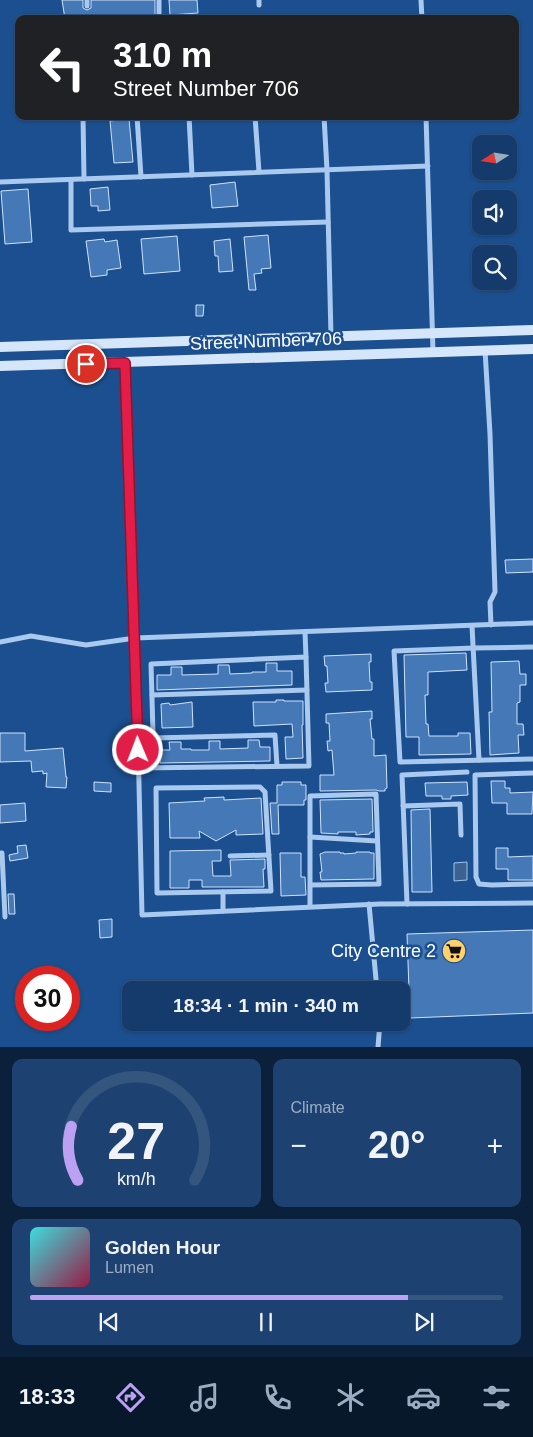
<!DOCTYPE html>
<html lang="en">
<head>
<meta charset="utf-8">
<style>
	:root { --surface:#143b6b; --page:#1d4271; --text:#f1f3f6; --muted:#9dadc1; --line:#33557e; --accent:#bca0f2 }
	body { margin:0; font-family:Arial,sans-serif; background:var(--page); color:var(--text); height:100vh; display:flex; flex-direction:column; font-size:19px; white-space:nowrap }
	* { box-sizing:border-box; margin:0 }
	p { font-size:16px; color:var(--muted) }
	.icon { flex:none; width:28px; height:28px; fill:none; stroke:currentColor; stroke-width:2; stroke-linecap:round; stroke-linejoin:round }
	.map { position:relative; height:1047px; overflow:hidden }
	.details { display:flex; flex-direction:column; gap:12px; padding:12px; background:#0b203b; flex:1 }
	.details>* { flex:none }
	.top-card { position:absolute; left:15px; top:15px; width:504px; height:105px; border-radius:10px; box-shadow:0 1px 4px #0004,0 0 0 1px var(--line); background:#202124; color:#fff; overflow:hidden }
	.needle { width:32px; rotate:258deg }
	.buttons { position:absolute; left:472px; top:135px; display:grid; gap:10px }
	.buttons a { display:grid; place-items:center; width:45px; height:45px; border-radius:10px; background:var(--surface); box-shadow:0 1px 4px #0004,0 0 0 1px var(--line); font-size:25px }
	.speed { position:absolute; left:15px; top:966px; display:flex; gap:10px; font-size:25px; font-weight:700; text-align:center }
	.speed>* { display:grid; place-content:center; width:65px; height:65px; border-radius:50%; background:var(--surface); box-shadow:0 1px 4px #0004,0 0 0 1px var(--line); line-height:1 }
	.speed .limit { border:8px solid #d22; background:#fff; color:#111 }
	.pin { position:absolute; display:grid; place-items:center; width:42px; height:42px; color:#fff; margin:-21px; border:2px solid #fff; border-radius:50%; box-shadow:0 1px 5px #0007 }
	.me { position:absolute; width:55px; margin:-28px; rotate:359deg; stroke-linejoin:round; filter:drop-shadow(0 0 4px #0008) }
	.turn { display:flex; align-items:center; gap:18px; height:105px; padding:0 15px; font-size:22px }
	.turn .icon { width:65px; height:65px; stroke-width:2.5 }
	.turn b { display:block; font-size:35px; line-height:42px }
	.big { font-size:38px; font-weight:700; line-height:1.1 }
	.details .card { flex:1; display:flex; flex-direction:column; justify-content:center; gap:8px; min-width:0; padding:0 18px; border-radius:10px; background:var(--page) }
	.details .dial { align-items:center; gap:0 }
	.dial svg { height:130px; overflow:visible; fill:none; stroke:var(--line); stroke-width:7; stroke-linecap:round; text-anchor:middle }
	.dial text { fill:var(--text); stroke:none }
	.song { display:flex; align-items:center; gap:15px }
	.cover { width:60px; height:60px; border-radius:8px; background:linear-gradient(135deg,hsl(180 70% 55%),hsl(340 70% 35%)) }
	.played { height:5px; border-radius:2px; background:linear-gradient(90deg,var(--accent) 80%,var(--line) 80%) }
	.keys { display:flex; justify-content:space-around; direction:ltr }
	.heat { display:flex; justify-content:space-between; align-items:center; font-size:28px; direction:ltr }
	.details .tiles { flex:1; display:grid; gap:12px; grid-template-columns:1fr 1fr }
	.card:last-child { grid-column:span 2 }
	.trip { position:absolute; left:122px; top:981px; width:288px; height:50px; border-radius:10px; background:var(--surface); box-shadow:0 1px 4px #0004,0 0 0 1px var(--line); font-weight:700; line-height:50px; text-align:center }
	.menu { display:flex; height:80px; justify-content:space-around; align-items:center; background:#08182b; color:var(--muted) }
	.menu .icon { width:35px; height:35px }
	.menu .active { color:var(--accent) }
	.menu b { font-size:22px; color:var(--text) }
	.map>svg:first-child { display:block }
	.water { fill:#3c6290; stroke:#9cc4f0 }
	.building { fill:#4478b7; stroke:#cfe3fa }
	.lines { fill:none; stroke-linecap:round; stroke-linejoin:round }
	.street { stroke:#a9c9ee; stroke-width:5 }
	.secondary { stroke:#d6e6fa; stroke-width:10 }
	.route-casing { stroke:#92132f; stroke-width:12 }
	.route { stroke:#e11d48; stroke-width:9 }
	.labels { text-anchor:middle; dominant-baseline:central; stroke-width:5; stroke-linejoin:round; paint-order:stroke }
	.street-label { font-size:18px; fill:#fff; stroke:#1b4f8f }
	.poi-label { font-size:18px; fill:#fff; stroke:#1b4f8f; text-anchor:end }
</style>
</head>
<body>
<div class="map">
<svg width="533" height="1047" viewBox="0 0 533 1047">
	<rect width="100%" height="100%" fill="#1b4f8f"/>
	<path class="water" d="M467 862V880L454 881V863Z"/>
	<g class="building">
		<path d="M62 0H83V8L87 10 91 8V0H155V16L65 19Z"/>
		<path d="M169 0H197L198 13 170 15Z"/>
		<path d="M129 119 133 162 114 163 110 121Z"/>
		<path d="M235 182 238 206 212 208 210 185Z"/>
		<path d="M108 187 110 210 98 211V206H91L90 189Z"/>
		<path d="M28 189 32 242 5 244 1 191Z"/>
		<path d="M268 235 271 268 261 269 262 273 254 274 256 290H249L244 237Z"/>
		<path d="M177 236 180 271 144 274 141 239Z"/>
		<path d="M104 239 105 242 117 240 121 268 107 270V275L91 277 86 241Z"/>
		<path d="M230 239 233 271 219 272 218 256H215L214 241Z"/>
		<path d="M196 305H204L203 316H196Z"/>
		<path d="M533 559V572L506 573 505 560Z"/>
		<path d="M466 653 467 670 428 672V695H425L426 724H428L429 736H458V733H470L471 754 419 755V737H406L404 655Z"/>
		<path d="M371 654V662H369L370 682H372V690L326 692 325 683H328L327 666H325L324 656Z"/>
		<path d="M519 661 520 674H526V685H520V702L517 703V724H523L524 735H518L519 753 490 755 489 712H492L491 662Z"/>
		<path d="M266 663H277V671H292V685L157 690V675H171V667H182V675L218 674V665H229L230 674 252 673V672H266Z"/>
		<path d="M276 700H284V701H303V725H302L303 758 286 759 285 737H293L292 724 254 726 253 702H276Z"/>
		<path d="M192 702 193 727 162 728 161 704 169 703 170 705Z"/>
		<path d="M372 711V719H370L372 739H374V756L386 755 387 788 385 789V791H379L376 790 320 791V775H334L332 750 328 751 327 741H330L329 723H326V714Z"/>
		<path d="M0 733H25V751L63 748 66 777H67L66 788 46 787 47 773 43 774V771L32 772 31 761 0 762Z"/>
		<path d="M248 740H259L260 747H270V761L160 763V750H170L169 742H181V749H191V750H209V741H220V749L248 748Z"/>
		<path d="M491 781H505V788H510V793L533 792 532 814H507V803H492Z"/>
		<path d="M94 782 111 783V792L94 791Z"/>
		<path d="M282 782H301V785H306V800H304V805H278L279 834H272L270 803H277V785H282Z"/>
		<path d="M467 782 468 795 451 796V799H442V796H426L425 783Z"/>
		<path d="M224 797V800L261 798 263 834 236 835V830L216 841 199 831 200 838H170L169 803 205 801 204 798Z"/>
		<path d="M372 799 373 832H370V834L356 835V832H338V834L321 833 320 800Z"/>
		<path d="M25 803 26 821 0 823V805Z"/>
		<path d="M430 809 432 892H412L411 810Z"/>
		<path d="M26 845 28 858 10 861 9 855 18 853 17 846Z"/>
		<path d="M496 848H508V857L533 856V880H508V869H496Z"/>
		<path d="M221 850V861H212L213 876H231L230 860 265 859V869H263L264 887H202V880H189V888H170V851Z"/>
		<path d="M325 852H340V853H344V854L356 853V852H370V853H374V879L321 880 320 872H322L320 854Z"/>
		<path d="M280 853H301V877H305L306 895 281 896Z"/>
		<path d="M8 894H14L15 914H9Z"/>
		<path d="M112 919V937L100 938 99 920Z"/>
		<path d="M533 930V1013L410 1018 407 934Z"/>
	</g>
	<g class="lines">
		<g class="street">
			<path d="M87 0V6"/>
			<path d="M159 0V17"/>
			<path d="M259 0V5"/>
			<path d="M421 0 422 19"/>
			<path d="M83 116 84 179"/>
			<path d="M137 116 141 177"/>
			<path d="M189 116 192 175"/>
			<path d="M255 116 259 172"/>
			<path d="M324 116 327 170 331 336"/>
			<path d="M426 116 433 352"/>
			<path d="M71 180V230L328 222"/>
			<path d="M0 182 428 166"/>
			<path d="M485 350 490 434 495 592 490 602 491 625"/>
			<path d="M125 363 137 696 142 915 380 904 533 903"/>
			<path d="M472 626 479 760"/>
			<path d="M305 632 306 657"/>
			<path d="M0 642 31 636 86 645 135 638 533 623"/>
			<path d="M533 647 474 648 394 651 400 762 533 759"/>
			<path d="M152 695 307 690"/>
			<path d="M153 738 275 735 277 766"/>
			<path d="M139 768 309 766 306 657 151 664 154 768"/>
			<path d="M533 773 475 775 476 877 479 884 492 885 533 884"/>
			<path d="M260 787 265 792 271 891 157 893 156 788Z"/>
			<path d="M403 806 460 804 461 835"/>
			<path d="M310 837 377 841"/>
			<path d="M0 853H2L5 917"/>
			<path d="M230 856 269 855"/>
			<path d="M310 885 379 884 376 794 310 796V906"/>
			<path d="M223 892V911"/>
			<path d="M369 904 377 990"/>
			<path d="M407 904 402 775 467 772"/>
			<path d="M378 1047 380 1022"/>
		</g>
		<g class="secondary">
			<path d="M0 347 533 330"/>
			<path d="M0 366 533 349"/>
		</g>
	</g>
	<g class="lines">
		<g class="route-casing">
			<path id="route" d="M86 364 125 363 138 750"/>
		</g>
		<use href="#route" class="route"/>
	</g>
	<defs>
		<g id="supermarket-disc" transform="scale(1.25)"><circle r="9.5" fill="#ffd166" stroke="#1b4f8f"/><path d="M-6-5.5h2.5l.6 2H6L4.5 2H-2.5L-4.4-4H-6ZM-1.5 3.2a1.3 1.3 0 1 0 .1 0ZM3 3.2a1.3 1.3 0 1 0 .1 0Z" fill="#111"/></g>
	</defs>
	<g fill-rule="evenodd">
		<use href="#supermarket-disc" x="454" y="951"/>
	</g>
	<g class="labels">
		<g class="street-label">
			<text transform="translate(266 341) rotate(-2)">Street Number 706</text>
		</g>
		<g class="poi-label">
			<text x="436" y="951">City Centre 2</text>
		</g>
	</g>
</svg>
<div class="buttons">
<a><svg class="needle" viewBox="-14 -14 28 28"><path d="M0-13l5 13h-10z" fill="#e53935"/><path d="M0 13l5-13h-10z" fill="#9dadc1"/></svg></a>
<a><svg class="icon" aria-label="sound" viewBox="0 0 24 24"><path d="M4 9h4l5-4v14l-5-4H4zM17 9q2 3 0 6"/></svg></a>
<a><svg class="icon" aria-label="search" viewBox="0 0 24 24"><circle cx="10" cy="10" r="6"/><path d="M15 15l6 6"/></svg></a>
</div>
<div class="speed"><div class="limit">30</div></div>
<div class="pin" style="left:86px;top:364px;background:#d93025"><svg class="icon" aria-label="arrive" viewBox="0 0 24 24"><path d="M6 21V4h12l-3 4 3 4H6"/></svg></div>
<svg class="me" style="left:138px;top:750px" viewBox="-20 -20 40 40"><circle r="17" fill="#e11d48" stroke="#fff" stroke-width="3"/><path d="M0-11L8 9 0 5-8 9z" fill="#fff"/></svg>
<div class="trip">18:34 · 1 min · 340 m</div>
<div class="top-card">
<div class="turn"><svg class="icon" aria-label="left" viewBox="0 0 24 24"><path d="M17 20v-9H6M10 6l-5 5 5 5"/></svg><div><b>310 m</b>Street Number 706</div></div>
</div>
</div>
<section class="details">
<div class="tiles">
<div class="card dial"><svg viewBox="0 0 100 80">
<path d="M14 69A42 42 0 1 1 86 69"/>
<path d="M14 69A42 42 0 0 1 10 36" stroke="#bca0f2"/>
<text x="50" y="56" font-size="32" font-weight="700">27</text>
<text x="50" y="72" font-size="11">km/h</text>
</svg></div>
<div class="card"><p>Climate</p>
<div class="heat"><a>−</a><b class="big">20°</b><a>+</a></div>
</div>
<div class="card">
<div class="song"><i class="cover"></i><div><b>Golden Hour</b><p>Lumen</p></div></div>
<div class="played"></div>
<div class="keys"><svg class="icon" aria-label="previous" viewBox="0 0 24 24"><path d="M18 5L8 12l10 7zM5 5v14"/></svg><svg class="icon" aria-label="pause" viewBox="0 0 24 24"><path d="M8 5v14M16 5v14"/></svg><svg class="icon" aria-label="next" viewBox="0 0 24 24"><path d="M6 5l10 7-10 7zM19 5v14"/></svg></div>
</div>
</div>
</section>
<nav class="menu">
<b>18:33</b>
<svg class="icon active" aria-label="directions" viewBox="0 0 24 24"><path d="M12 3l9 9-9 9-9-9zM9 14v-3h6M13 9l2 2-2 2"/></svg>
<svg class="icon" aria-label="music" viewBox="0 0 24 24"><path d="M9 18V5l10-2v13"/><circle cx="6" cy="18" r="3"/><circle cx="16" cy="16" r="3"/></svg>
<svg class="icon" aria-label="phone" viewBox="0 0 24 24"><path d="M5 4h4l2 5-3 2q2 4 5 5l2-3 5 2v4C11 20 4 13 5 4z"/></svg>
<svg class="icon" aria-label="climate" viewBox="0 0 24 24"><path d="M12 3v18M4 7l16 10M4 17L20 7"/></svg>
<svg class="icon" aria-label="car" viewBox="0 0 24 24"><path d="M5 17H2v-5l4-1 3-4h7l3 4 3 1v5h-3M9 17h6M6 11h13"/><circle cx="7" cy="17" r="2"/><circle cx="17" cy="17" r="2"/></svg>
<svg class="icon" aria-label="filters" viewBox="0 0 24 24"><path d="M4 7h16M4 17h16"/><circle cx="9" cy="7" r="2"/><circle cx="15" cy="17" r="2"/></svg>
</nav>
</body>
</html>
